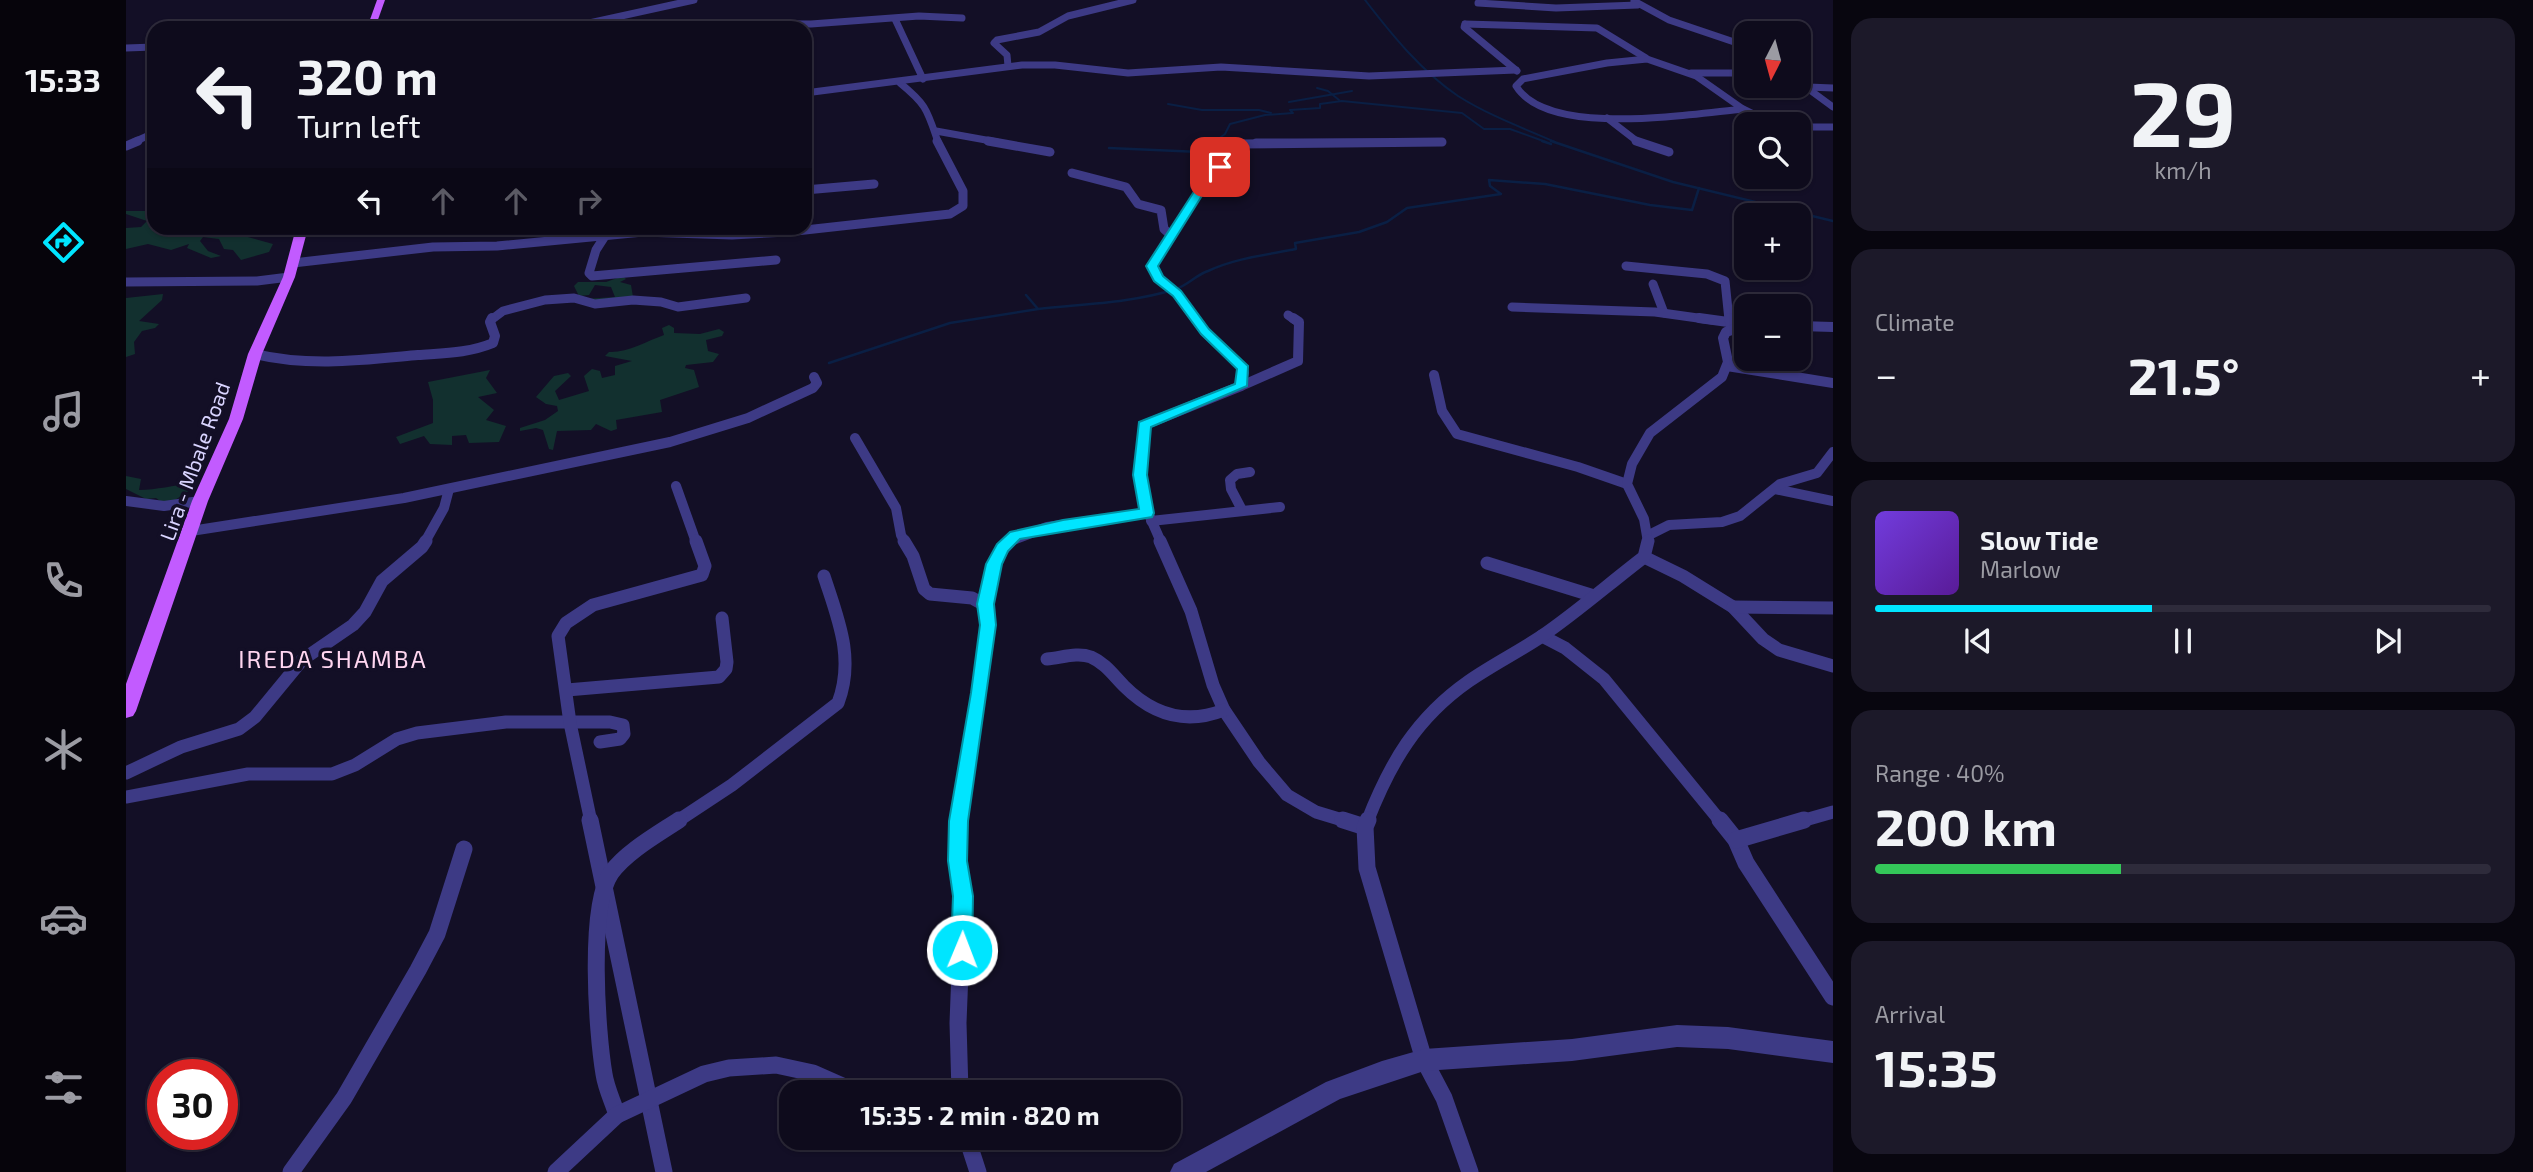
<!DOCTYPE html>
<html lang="en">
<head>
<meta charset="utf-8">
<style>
	:root { --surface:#0e0b1c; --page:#1c1929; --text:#f1f3f6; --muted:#9b9ba3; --line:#2e2b3b; --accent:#00e5ff }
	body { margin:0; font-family:"Exo 2",sans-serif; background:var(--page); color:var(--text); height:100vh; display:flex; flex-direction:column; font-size:26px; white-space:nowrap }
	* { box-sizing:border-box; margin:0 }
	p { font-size:23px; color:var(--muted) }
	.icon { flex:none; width:38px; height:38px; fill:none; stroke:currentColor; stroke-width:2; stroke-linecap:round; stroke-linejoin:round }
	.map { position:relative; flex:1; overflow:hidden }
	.panel { display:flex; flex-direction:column; gap:18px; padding:18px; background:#08060f; width:700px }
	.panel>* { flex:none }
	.hud { position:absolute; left:21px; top:21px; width:665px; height:214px; border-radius:21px; box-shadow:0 2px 5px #0004,0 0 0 2px var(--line); background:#0e0b1c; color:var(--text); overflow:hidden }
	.needle { width:46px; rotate:186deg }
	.buttons { position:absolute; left:1608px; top:21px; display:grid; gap:14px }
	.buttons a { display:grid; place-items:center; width:77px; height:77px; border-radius:14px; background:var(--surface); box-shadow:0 2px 5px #0004,0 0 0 2px var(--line); font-size:35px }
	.speed { position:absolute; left:21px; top:1059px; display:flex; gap:14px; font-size:35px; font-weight:700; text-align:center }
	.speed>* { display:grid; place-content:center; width:91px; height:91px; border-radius:50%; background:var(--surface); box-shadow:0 2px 5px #0004,0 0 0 2px var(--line); line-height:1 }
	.speed .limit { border:10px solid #d22; background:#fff; color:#111 }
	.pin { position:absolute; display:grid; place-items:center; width:60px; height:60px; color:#fff; margin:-30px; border-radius:14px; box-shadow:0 4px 10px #0006 }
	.me { position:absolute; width:77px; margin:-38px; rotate:1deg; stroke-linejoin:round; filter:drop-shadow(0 0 5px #0008) }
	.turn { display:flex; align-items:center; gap:24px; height:147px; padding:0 35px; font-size:32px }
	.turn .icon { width:91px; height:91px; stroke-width:2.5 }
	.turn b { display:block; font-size:49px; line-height:60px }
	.lanes { display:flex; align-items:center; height:66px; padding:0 35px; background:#0003; justify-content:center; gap:35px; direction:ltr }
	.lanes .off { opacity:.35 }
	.big { font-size:52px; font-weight:700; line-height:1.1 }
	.panel .card { flex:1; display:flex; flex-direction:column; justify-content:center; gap:10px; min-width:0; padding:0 24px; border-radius:21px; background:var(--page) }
	.panel .dial { align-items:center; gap:0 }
	.dial b { font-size:91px; line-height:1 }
	.song { display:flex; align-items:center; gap:21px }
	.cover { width:84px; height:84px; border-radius:10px; background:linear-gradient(135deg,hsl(260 70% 55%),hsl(270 70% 35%)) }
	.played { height:7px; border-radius:4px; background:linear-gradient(90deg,var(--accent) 45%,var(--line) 45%) }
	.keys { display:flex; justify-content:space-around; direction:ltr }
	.heat { display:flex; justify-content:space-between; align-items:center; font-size:38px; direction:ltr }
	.charge { height:10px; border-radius:5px; background:linear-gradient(90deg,#34c759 40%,var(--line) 0) }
	.trip { position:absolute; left:653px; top:1080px; width:402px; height:70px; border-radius:21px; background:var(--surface); box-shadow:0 2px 5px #0004,0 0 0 2px var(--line); font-weight:700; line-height:70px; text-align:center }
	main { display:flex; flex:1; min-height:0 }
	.tab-bar { display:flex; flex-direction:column; width:126px; justify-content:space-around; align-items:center; background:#06040b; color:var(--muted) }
	.tab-bar .icon { width:49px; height:49px }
	.tab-bar .current { color:var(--accent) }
	.tab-bar b { font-size:32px; color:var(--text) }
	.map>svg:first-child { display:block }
	.green { fill:#12302f }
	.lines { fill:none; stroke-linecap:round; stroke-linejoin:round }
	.stream-far1 { stroke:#0a1f44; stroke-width:2 }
	.stream { stroke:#0a1f44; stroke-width:2.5 }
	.minor-far4 { stroke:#3d3a85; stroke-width:7 }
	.minor-far3 { stroke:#3d3a85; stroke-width:9 }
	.minor-far2 { stroke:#3d3a85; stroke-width:10 }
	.minor-far1 { stroke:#3d3a85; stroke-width:13 }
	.minor { stroke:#3d3a85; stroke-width:17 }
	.tertiary { fill:#3d3a85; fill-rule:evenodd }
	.primary { fill:#c25bff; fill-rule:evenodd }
	.route { fill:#00e5ff; stroke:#0095a6; stroke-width:2 }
	.labels { text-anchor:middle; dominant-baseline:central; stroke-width:7; stroke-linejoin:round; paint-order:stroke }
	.street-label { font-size:21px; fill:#d9d4ff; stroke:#130f26 }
	.quarter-label { font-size:24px; letter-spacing:2px; fill:#ffd6f0; stroke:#130f26 }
</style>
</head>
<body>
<main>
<nav class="tab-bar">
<b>15:33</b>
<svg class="icon current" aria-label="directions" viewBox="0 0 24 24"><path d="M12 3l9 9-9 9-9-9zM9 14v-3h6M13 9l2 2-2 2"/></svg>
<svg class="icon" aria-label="music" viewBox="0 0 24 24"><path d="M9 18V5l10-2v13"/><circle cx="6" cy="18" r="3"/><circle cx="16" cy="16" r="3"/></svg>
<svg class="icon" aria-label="phone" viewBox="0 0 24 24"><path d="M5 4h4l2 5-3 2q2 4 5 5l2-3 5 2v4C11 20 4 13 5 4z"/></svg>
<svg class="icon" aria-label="climate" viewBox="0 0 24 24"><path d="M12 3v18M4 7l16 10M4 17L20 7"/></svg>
<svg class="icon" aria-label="car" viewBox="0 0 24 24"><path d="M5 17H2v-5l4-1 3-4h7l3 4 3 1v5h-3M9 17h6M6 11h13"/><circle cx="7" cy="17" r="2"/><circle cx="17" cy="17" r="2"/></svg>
<svg class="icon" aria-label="filters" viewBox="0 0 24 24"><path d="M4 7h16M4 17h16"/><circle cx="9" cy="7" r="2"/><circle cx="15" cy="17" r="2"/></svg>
</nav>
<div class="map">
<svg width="1707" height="1172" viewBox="0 0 1707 1172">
	<rect width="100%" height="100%" fill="#130f26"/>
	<g class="green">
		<path d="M0 211H28L29 230 111 229 114 232 111 234 147 244 143 252 115 260 107 250 98 249 93 239 77 237 74 241 82 251 95 256 85 258 61 248 63 244 45 250 22 244 0 249V228L15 227 21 221 0 214Z"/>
		<path d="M497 276 500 279 494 282 505 285 507 297 468 303 458 299 489 297 485 287 469 285 463 295 453 296 448 286 452 282H480Z"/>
		<path d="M37 294 36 300 13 321 33 324 29 328 16 331 8 342 9 354 0 357V298Z"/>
		<path d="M543 325 548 328V333L574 334 593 329 598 332 596 336 580 340 582 351 593 354 587 362 560 365 559 368 568 370 573 387 534 400 536 412 490 420 491 429 485 431 470 424 465 430 431 431 427 450 423 449 417 430 410 428 394 431V428L419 420 432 411 431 406 420 404 410 397 428 376 442 373 445 376 429 391 433 400 463 391 458 376 466 369 474 371 476 378 489 375V366L506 361 479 356 483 352C501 353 521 341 538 335L536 328Z"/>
		<path d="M364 370 360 378 371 393 352 397 368 410 360 420 380 426 373 442 343 443 340 435 326 436V445L304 444 298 436 274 444 270 437 307 423V400L302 382Z"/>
		<path d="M0 476 15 479 13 490C31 490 47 485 66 484L64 490 46 502 37 503 30 498 20 499 0 489Z"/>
	</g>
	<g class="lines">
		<g class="stream-far1">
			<path d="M1239 0C1266 35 1295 71 1332 96 1362 115 1397 128 1429 142"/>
			<path d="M1191 88 1202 91 1213 100"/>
			<path d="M1163 102 1226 91"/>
			<path d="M1042 104 1076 110H1133L1145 113"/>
			<path d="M1088 142 1099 134 1104 124 1139 115 1167 113 1164 110 1194 108V104L1216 101 1336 113 1358 129H1384L1420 142"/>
		</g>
		<g class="stream">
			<path d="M1416 141 1425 144"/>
			<path d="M1425 141 1547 182 1707 221"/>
			<path d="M983 148 1074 152 1090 141"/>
			<path d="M900 295 912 309C957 304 1006 303 1050 289 1062 285 1070 275 1082 271 1110 258 1140 255 1170 249L1169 243 1233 232 1261 222 1281 208 1375 194 1364 186 1363 180 1419 184 1524 205 1566 210 1573 188"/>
			<path d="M703 363 824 323 912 309"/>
		</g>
		<g class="minor-far4">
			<path d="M1508 1 1543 20 1620 46"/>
			<path d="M1352 3 1430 8 1512 5"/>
			<path d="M769 19 797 79"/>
			<path d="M1339 24 1471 28 1520 58"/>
			<path d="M1339 24 1338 27 1391 71"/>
			<path d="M409 28 445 27 568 0"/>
			<path d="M443 28 534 23 685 24 793 16 836 18"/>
			<path d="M0 48 28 47"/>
			<path d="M1521 59 1570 76 1617 109C1564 114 1422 138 1390 86L1397 79 1481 63Z"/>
			<path d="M882 66 881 55 868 43 871 40 913 32 942 16 1007 0"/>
			<path d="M1565 73H1620"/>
			<path d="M1673 82 1707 107"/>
			<path d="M774 83C801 105 801 110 812 142"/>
			<path d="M1682 87 1707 88"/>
			<path d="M679 93 896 65H929L1002 73 1095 67 1243 76 1390 70"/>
			<path d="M1617 109 1648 124"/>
			<path d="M1481 118 1512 142"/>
			<path d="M1673 127H1707"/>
			<path d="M810 131 871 142"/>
			<path d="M8 142 28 133"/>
			<path d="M1130 142H1316"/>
		</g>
		<g class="minor-far3">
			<path d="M862 141 924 152"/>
			<path d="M1510 141 1543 152"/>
			<path d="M0 146 12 141"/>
			<path d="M946 173 1000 187 1012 204 1035 210 1038 229 1046 236"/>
			<path d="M679 190 748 184"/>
			<path d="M479 236 470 250 463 273 466 276 650 260"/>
			<path d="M167 263 307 247 371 246 517 232 606 235 661 232 824 214 837 206V191L811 141"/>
			<path d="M1500 266 1581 274 1599 281 1603 320"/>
			<path d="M0 282 131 281 163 277"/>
			<path d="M1527 284 1538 313"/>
			<path d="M1386 307 1529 312 1586 320"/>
			<path d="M1162 315 1169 320"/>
			<path d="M365 320 377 311 419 300 448 298 469 304 507 300 535 302 552 307 620 298"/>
			<path d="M1070 320 1051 294 1032 278 1026 266 1073 192 1114 144 1316 142"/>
		</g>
		<g class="minor-far2">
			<path d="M1573 318 1602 322"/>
			<path d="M1603 318 1605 326"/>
			<path d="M1673 326 1707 327"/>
			<path d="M129 354C184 367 237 360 292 355 318 353 343 353 367 343L369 336 364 322 366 318"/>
			<path d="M1601 366 1707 383"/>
			<path d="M1308 375 1316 411 1331 434 1452 467 1501 484"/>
			<path d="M1115 386 1172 361 1173 322 1167 318"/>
			<path d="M729 438 770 508 775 535 779 542"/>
			<path d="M550 486 570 542"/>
			<path d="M1649 489 1707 501"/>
			<path d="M0 501 38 506 74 501"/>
			<path d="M1116 510 1105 489 1104 480 1111 474 1124 472"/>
			<path d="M1025 521 1154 507"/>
			<path d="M65 531 278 498 544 442 622 418 687 388 691 383 688 377"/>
			<path d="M1523 535 1543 525 1596 522 1614 516 1654 484 1691 473 1707 452"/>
			<path d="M299 542 318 508 323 489"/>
			<path d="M882 542 921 527 1021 513"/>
			<path d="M1035 542 1017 501 1014 475 1018 425 1115 386 1118 373 1116 367 1079 332 1069 318"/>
			<path d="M1522 542 1518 519 1501 484 1506 464 1524 433 1596 377 1602 362 1597 338 1600 332 1620 325"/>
		</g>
		<g class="minor-far1">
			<path d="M778 541 787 556 798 589 804 594 846 598 859 605"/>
			<path d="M1034 541 1065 611 1087 685 1098 710 1133 762 1161 795 1190 812 1223 822"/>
			<path d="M1518 557 1557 576 1607 607 1637 639 1653 650 1707 666"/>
			<path d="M1361 563 1468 596"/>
			<path d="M1607 607 1707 608"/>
			<path d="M1416 636 1439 648 1478 679 1595 822"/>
			<path d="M921 659C935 658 951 652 965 657 979 663 988 676 998 686 1027 715 1060 725 1098 710"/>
			<path d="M441 690 593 677 600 669 601 662 596 618"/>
			<path d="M0 773 55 747 113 729 129 717 176 660 227 625 239 612 256 581 296 547 300 541"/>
			<path d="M0 797 122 774H206L229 765 271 739 291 733 380 722H484L497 725 498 734 494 739 474 742"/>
			<path d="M465 822 444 723 432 636 440 623 467 605 576 575 579 566 570 541"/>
			<path d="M550 822 606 785 712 703C729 658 712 619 698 576"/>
			<path d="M834 822 862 626 860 592 873 553 884 541"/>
			<path d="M1241 822C1264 763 1290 718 1343 681 1366 665 1392 652 1416 636 1451 612 1484 583 1518 557L1522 541"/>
			<path d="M1672 822 1707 812"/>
		</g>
		<g class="minor">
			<path d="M464 820 538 1172"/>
			<path d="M1217 820 1239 827"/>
			<path d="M1242 820 1239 827 1241 868 1298 1060 1318 1098 1344 1172"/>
			<path d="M1594 820 1610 840 1620 863 1707 997"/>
			<path d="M1610 840 1678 820"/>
			<path d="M834 1092 832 1023 837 896 831 844 834 820"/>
			<path d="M491 1115C487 1102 480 1088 478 1074 471 1033 462 906 485 873 500 852 532 834 553 820"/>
			<path d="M841 1138 852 1172"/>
			<path d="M165 1172 218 1098 292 970 311 934 338 849"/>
			<path d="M430 1172 491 1115 578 1074 603 1068 650 1065 687 1073 730 1092"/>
		</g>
		<path class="tertiary" d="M1551 1025 1602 1027 1707 1041V1063L1602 1049 1551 1047 1446 1061 1298 1071 1214 1099 1080 1172H1044L1048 1164 1200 1082 1256 1061 1298 1049 1446 1039Z"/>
		<g class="primary">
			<path d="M251 0H259L249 28H241Z"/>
			<path d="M170 228H182L169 277 136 354 117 419 82 501 10 711 7 716 0 718V684L66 501 103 419 122 354 157 277Z"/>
		</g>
	</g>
	<path class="route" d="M1090 165 1099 167 1077 194 1032 266 1037 276 1055 291 1083 329 1122 366 1121 386 1025 427 1021 475 1028 513 1026 517 894 539 882 551 876 564 868 604 870 625 842 821 841 861 847 896 846 950 843 956 836 959 828 956 825 950 827 896 822 861 823 821 845 693 854 625 851 604 860 564 871 544 884 532 937 520 1013 509 1007 475 1013 422 1109 384 1111 369 1075 334 1047 296 1028 281 1020 266 1069 190Z"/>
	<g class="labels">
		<g class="street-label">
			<text transform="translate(68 461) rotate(-70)">Lira - Mbale Road</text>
		</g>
		<g class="quarter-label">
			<text x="207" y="658">IREDA SHAMBA</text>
		</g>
	</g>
</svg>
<div class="buttons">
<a><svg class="needle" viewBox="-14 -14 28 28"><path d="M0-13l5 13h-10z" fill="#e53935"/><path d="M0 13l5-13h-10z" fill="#9b9ba3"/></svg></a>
<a><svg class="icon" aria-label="search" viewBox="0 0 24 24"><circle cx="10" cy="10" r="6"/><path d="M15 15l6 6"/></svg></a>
<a>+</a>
<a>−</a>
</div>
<div class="speed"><div class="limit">30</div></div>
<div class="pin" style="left:1094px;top:167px;background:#d93025"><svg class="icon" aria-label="arrive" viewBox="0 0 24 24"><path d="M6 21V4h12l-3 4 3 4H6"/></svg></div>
<svg class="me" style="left:836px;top:950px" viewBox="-20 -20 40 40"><circle r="17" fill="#00e5ff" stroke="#fff" stroke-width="3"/><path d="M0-11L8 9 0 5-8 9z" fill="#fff"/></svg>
<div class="trip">15:35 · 2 min · 820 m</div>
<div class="hud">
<div class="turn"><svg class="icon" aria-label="left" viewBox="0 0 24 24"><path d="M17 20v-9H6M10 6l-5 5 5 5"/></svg><div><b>320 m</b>Turn left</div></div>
<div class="lanes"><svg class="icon" aria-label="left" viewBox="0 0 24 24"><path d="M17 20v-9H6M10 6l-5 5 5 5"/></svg><svg class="icon off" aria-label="ahead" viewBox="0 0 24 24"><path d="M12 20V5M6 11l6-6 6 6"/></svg><svg class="icon off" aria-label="ahead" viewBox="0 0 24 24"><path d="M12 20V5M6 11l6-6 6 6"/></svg><svg class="icon off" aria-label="right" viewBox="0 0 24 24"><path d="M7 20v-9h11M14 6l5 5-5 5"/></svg></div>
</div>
</div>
<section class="panel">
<div class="card dial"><b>29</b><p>km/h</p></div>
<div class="card"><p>Climate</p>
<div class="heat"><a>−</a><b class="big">21.5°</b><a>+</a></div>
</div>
<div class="card">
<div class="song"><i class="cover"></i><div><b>Slow Tide</b><p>Marlow</p></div></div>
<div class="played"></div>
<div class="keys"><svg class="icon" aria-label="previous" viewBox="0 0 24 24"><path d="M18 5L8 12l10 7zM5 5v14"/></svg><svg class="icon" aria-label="pause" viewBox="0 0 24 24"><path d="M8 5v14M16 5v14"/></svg><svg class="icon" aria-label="next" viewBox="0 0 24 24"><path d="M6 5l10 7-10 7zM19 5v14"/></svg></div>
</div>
<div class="card"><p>Range · 40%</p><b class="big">200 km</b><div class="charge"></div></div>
<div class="card"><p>Arrival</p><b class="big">15:35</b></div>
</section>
</main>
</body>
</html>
